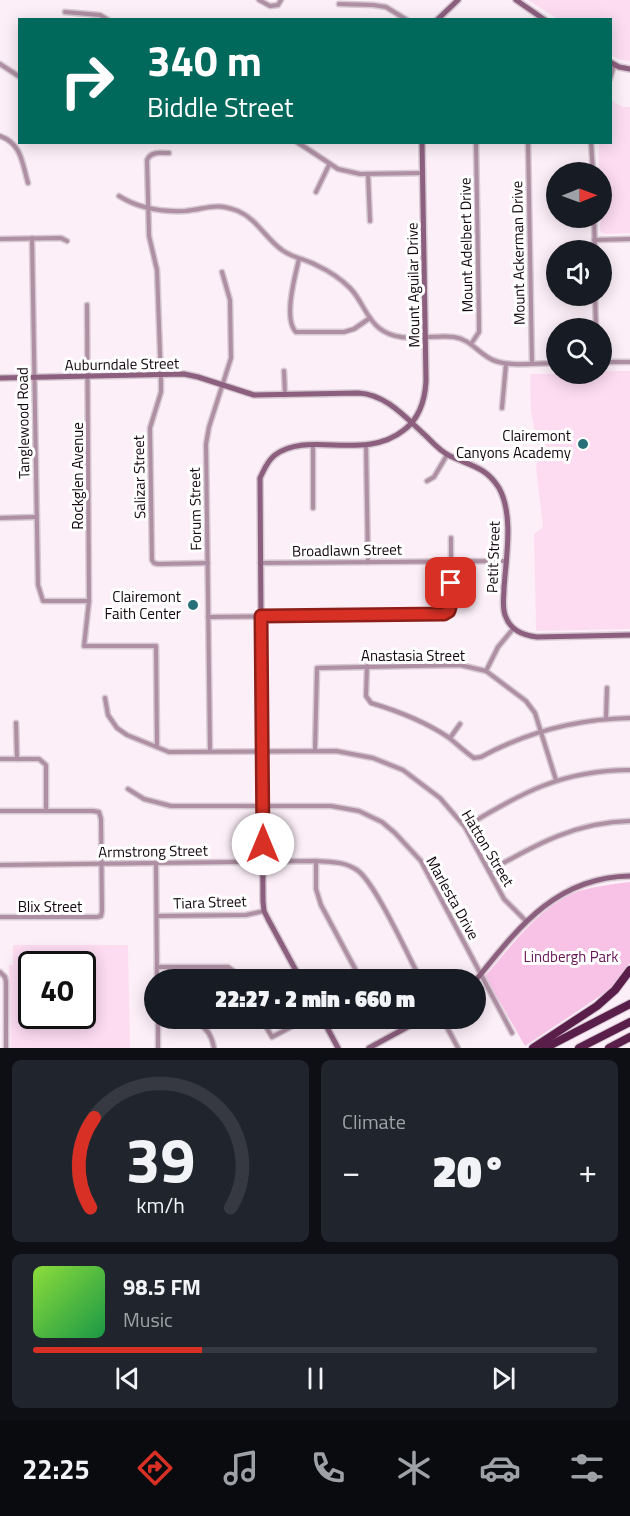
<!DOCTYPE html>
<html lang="en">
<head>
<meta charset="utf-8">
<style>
	:root { --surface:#171b24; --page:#20242c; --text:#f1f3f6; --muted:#9ea1a6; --line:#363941; --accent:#d93025 }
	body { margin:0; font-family:"Titillium Web",sans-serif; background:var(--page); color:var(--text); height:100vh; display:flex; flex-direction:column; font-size:22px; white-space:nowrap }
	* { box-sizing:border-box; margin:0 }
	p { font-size:20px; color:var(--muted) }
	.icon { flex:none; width:33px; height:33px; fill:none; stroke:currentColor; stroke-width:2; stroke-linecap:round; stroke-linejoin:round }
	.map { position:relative; height:1048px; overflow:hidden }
	.drawer { display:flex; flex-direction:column; gap:12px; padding:12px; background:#0d0f14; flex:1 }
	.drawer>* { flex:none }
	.top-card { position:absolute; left:18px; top:18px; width:594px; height:126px; border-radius:0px; box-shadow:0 3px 15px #0003; background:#00695c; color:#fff; overflow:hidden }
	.needle { width:39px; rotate:89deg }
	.controls { position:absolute; left:546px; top:162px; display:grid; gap:12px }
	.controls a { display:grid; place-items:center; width:66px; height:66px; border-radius:50%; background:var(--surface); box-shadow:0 3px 15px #0003; font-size:30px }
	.speed { position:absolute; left:18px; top:951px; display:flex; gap:12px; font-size:30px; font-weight:700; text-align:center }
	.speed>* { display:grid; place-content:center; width:78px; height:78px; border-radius:50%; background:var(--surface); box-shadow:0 3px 15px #0003; line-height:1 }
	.speed .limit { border:3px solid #111; border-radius:9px; background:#fff; color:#111 }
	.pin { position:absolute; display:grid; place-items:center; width:51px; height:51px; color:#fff; margin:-26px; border-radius:12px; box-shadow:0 3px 9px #0006 }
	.me { position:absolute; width:66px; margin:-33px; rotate:0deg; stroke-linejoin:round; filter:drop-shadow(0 0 4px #0008) }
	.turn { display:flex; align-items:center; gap:21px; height:126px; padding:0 30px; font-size:27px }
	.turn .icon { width:78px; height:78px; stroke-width:2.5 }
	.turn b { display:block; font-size:42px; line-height:51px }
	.big { font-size:45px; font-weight:800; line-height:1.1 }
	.drawer .widget { flex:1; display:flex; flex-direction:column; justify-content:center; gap:9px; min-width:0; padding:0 21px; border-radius:9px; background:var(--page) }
	.drawer .dial { align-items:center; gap:0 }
	.dial svg { height:156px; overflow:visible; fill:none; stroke:var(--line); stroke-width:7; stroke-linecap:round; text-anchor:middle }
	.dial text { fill:var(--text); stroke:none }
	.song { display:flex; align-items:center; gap:18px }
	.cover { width:72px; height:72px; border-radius:9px; background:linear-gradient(135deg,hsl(90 70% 55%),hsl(140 70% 35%)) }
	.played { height:6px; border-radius:3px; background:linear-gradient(90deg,var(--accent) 30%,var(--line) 30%) }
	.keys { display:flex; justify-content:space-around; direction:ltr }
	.heat { display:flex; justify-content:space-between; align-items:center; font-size:33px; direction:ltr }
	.drawer .tiles { flex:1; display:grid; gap:12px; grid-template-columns:1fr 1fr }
	.widget:last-child { grid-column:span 2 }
	.trip { position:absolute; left:144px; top:969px; width:342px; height:60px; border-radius:30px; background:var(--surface); box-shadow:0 3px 15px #0003; font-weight:800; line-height:60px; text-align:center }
	.tabs { display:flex; height:96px; justify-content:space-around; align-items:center; background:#090b0e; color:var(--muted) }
	.tabs .icon { width:42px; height:42px }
	.tabs .current { color:var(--accent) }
	.tabs b { font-size:27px; color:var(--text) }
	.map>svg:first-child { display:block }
	.built { fill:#fddcf2; fill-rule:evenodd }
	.green { fill:#f8c2e6 }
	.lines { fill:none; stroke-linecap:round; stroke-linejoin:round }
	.street-casing { stroke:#d7cad3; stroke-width:7 }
	.secondary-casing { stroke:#d7cad3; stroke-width:8 }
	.highway-casing { stroke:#d7cad3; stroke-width:10 }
	.street { stroke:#af8fa4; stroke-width:4 }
	.secondary { stroke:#8c5f7e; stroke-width:5 }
	.highway { stroke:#5a1e4b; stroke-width:8 }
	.route-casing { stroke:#8d1f18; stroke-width:15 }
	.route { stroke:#d93025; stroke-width:10 }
	.poi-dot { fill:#277078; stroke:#fff; stroke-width:2 }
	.labels { text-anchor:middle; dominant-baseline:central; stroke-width:6; stroke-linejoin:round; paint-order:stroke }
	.street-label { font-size:15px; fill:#12070e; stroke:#fff }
	.poi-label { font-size:15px; fill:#12070e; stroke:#fff; text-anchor:end }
	.park-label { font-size:15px; fill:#681556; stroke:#fff }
</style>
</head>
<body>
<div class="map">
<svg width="630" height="1048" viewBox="0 0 630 1048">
	<rect width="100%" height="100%" fill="#fdeff8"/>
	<g class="built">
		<path d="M528 0H630V61L618 59 611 54 610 20 558 19Z"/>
		<path d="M611 100 623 107H630V233L606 234 601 232 600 229 602 172H599V143L610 142Z"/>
		<path d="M602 371H630V629L536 631 534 534 543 527 536 468 539 452 531 412 530 374H602Z"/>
		<path d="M13 945H128L130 1048H11L9 965H13ZM82 964V1016H32V964Z"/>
	</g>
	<path class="green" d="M630 882V963L609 990 525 1046 485 976C512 946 540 905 579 891 596 886 613 884 630 882Z"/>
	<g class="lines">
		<g class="street-casing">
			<g id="street">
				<path d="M259 0 270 6 278 5 281 0"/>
				<path d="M339 4 373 5 386 7 407 20"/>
				<path d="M65 12 100 15 108 20"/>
				<path d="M0 64 20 77"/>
				<path d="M610 79 614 65"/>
				<path d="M0 136C22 144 22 163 28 183"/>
				<path d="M297 142 338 169 360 174 423 173"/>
				<path d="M528 142 532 363"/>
				<path d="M591 142 593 172"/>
				<path d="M169 153C161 153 151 151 147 160L149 236 157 270 161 381V392L150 428 152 560 154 563 158 564 208 563"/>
				<path d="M368 174 370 221"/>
				<path d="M316 192 329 165"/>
				<path d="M119 196C138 208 162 212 185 211 207 209 215 202 238 211 257 219 266 239 282 250 293 258 305 259 316 265 327 270 341 279 350 288 362 300 366 318 379 328 400 345 430 334 454 337 469 339 477 351 489 358 504 368 538 363 556 363"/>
				<path d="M594 218 595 250"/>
				<path d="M32 238 38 585 43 601H89"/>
				<path d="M0 239 61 238 67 241"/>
				<path d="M594 240 630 239"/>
				<path d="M299 259C295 276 283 319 296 332H344L354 329 370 318"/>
				<path d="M595 296 596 328"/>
				<path d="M87 305 89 601 84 646H156L157 747"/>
				<path d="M471 344 479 332V324L476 142"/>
				<path d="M602 362H630"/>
				<path d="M284 371 285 395"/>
				<path d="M502 408 506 364"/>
				<path d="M366 445 368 562"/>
				<path d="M313 446V508"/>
				<path d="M427 481 434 477 447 455"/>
				<path d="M0 518 36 517"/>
				<path d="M260 563 506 561"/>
				<path d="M208 617 444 614 449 611 451 604V538"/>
				<path d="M367 666 366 696 371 703C398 711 424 721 448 737 457 744 465 752 474 758L481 757C527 732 578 719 630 718"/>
				<path d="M486 671 498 647 513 629"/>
				<path d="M105 698 108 715 117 728 127 735 169 752 336 751 373 758 403 770 440 798 465 827 504 899 526 921"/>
				<path d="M606 718 607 688"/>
				<path d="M16 723 17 759"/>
				<path d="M450 738 460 724"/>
				<path d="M315 750 317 668 460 665 486 671 526 701 535 713 556 780"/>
				<path d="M210 751 206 444 209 427 231 358 230 300 222 272"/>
				<path d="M0 759H39L46 765V811"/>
				<path d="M128 789 144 799 171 806H331L359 811 382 822 395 833 421 861 512 1033"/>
				<path d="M0 811H93L99 812 101 819 102 911 101 916 97 917H0"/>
				<path d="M465 827C521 793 562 770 630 770"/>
				<path d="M316 861V889L321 905 361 980"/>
				<path d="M156 863 157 980"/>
				<path d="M0 865 316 861C330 862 344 861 357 870 375 882 408 956 421 980"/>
				<path d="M489 871C535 845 575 822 630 821"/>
				<path d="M157 916 246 915 264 911"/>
				<path d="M157 967H228L235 972 241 980"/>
				<path d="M0 972 5 977 6 982V1048"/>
				<path d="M261 1018 272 1037 308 1018"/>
				<path d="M442 1018 458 1048"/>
				<path d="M158 1019V1048"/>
				<path d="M158 1021C184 1022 208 1015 214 1048"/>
			</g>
		</g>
		<g class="secondary-casing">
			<g id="secondary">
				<path d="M516 0 545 20"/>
				<path d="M437 20 458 0"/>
				<path d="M610 62 619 67 630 69"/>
				<path d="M0 378 184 374 198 377 254 395 358 393C386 394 406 418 426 436 433 443 441 452 450 456 471 466 486 467 499 488 514 515 506 558 504 588 504 596 502 606 505 615 510 630 522 635 537 637L630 635"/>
				<path d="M301 980 268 919 264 911 263 901 260 478C264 470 267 461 275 455 308 430 364 462 404 430 420 418 425 400 426 381L422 142"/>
				<path d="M476 980C518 928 556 877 630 876"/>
				<path d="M322 1018 338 1048"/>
				<path d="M369 1048 424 1018"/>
			</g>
		</g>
		<g class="highway-casing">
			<g id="highway">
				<path d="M533 1048 597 1006 615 990 630 970"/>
				<path d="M545 1048 630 1004"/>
				<path d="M579 1048 630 1022"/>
				<path d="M609 1048 630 1037"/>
			</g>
		</g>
		<use href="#street" class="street"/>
		<use href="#secondary" class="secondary"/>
		<use href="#highway" class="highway"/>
	</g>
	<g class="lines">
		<g class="route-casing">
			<path id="route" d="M263 844 261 616 444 614 449 611 451 604V583"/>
		</g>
		<use href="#route" class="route"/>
	</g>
	<g class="poi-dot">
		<circle cx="583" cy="444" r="6"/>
		<circle cx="193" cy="605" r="6"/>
	</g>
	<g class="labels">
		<g class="street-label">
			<text transform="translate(466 245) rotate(-91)">Mount Adelbert Drive</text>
			<text transform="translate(518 253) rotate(-91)">Mount Ackerman Drive</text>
			<text transform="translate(413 285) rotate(-91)">Mount Aguilar Drive</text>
			<text transform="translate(122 364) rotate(-1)">Auburndale Street</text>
			<text transform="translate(23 423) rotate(-91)">Tanglewood Road</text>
			<text transform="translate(77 476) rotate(-90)">Rockglen Avenue</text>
			<text transform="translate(139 477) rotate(-91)">Salizar Street</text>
			<text transform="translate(195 509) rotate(-91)">Forum Street</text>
			<text transform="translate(347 550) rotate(-1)">Broadlawn Street</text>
			<text transform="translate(493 557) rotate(-88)">Petit Street</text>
			<text x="413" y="655">Anastasia Street</text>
			<text transform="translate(488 848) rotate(59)">Hatton Street</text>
			<text transform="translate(153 851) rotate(-1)">Armstrong Street</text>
			<text transform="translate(453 898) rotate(61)">Marlesta Drive</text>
			<text transform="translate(210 902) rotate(-2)">Tiara Street</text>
			<text x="50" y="906">Blix Street</text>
		</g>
		<g class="poi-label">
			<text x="571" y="435">Clairemont<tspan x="571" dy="17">Canyons Academy</tspan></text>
			<text x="181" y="596">Clairemont<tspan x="181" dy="17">Faith Center</tspan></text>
		</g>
		<g class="park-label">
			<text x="571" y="956">Lindbergh Park</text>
		</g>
	</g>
</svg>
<div class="controls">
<a><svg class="needle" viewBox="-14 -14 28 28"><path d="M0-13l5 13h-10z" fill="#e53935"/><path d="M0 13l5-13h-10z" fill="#9ea1a6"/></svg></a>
<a><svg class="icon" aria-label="sound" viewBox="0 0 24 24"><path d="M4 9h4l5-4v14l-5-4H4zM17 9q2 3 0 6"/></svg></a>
<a><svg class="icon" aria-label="search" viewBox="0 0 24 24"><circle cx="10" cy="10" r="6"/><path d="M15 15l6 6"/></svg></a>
</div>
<div class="speed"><div class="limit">40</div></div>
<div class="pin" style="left:451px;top:583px;background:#d93025"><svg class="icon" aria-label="arrive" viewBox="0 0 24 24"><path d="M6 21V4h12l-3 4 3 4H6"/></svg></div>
<svg class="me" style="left:263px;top:844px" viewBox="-20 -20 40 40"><circle r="19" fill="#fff"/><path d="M0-13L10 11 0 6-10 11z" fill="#d93025"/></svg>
<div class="trip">22:27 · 2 min · 660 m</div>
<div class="top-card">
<div class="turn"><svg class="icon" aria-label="right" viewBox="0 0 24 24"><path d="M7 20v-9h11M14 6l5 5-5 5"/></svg><div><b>340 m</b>Biddle Street</div></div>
</div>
</div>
<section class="drawer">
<div class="tiles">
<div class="widget dial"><svg viewBox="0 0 100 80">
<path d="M14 69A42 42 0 1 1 86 69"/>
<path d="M14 69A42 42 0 0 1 16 23" stroke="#d93025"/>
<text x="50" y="56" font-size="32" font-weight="700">39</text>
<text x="50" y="72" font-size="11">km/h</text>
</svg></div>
<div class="widget"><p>Climate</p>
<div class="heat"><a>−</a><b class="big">20°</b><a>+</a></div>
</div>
<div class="widget">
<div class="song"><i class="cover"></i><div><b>98.5 FM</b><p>Music</p></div></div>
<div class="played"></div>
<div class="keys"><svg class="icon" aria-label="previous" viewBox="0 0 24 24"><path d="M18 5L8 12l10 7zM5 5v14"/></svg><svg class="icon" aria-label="pause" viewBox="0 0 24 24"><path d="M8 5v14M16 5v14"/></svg><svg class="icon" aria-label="next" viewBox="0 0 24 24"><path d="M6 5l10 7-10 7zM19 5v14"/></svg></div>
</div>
</div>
</section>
<nav class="tabs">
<b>22:25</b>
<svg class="icon current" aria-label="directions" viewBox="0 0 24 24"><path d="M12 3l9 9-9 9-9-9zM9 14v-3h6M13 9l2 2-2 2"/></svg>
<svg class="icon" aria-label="music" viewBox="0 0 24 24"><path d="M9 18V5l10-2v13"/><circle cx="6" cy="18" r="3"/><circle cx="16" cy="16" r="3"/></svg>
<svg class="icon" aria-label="phone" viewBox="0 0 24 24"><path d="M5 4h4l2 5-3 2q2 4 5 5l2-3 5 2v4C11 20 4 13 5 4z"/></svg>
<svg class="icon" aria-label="climate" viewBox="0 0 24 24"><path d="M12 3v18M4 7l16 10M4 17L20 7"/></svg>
<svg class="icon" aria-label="car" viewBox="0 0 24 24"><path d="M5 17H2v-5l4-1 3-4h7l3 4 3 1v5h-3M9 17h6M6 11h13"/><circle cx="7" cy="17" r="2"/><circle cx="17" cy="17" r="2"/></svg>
<svg class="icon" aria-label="filters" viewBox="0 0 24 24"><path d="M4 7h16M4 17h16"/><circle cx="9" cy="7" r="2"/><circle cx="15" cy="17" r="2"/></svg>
</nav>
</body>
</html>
